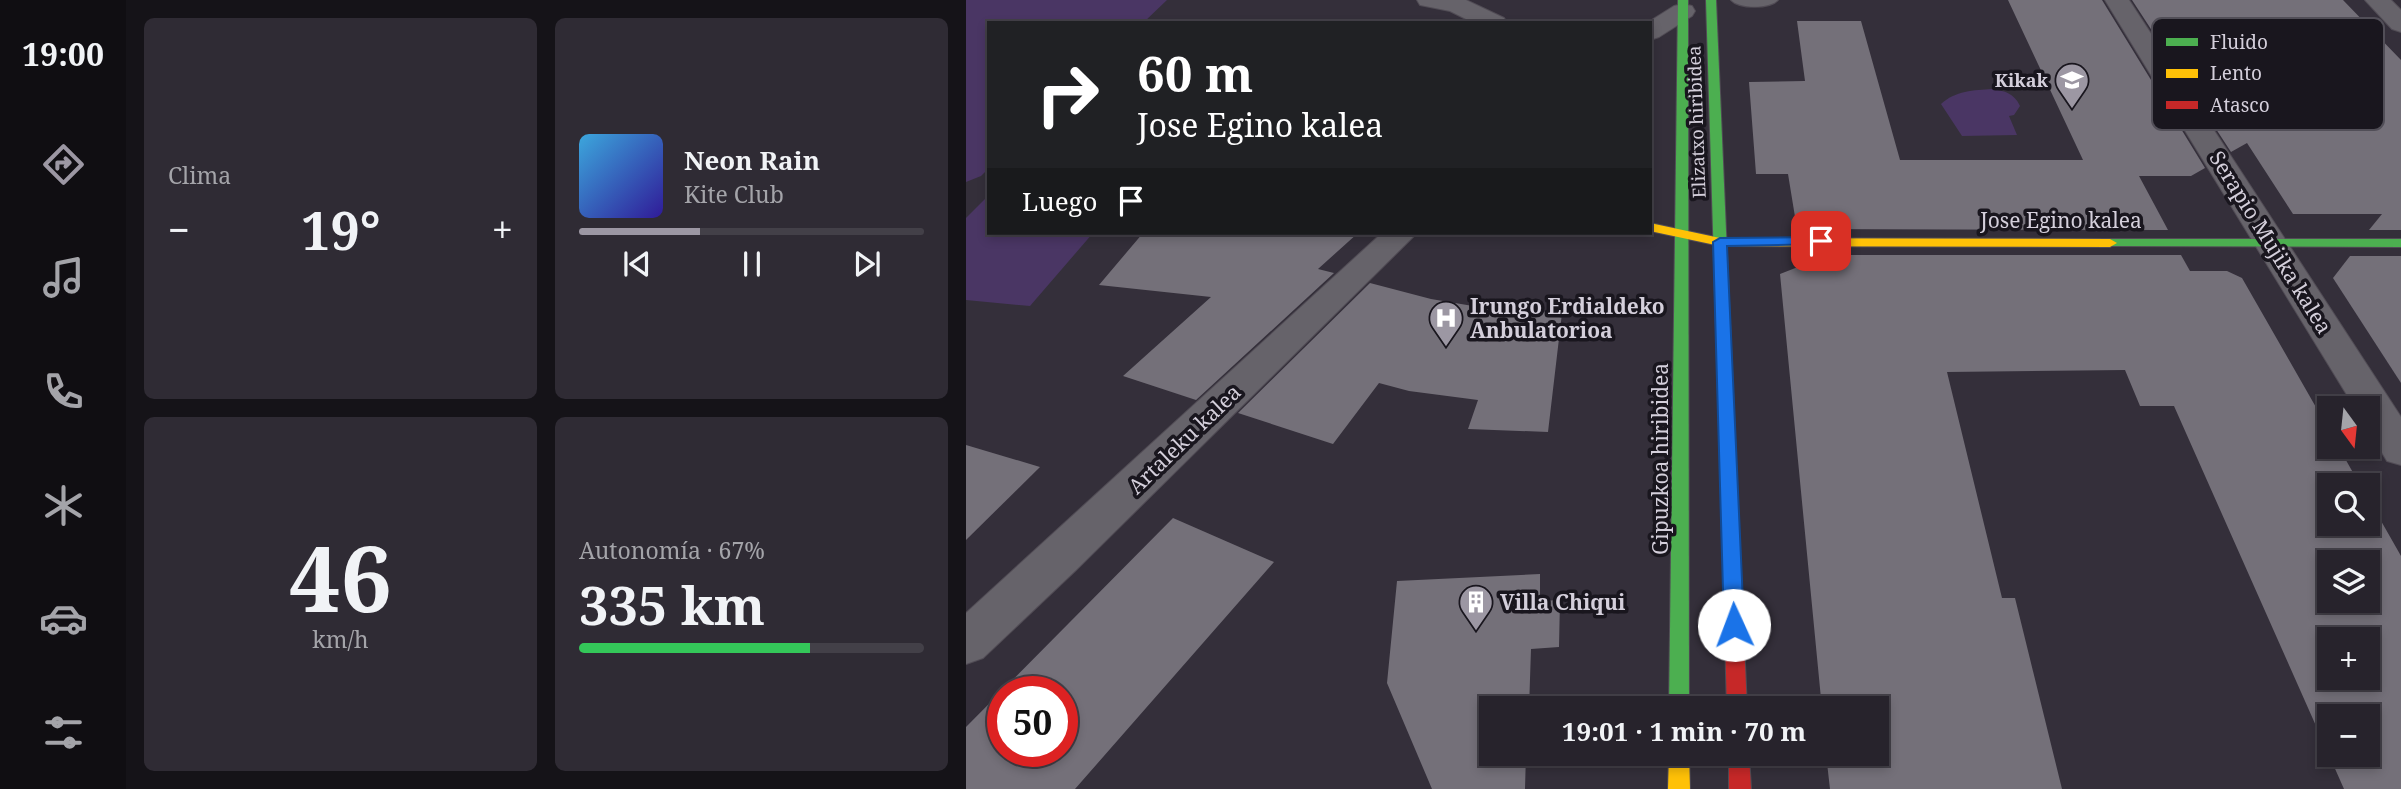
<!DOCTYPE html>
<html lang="es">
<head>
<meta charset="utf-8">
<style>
	:root { --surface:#27232c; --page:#2f2b34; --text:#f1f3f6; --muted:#a4a4a9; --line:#434048; --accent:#9c97a3 }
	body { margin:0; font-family:"Noto Serif",serif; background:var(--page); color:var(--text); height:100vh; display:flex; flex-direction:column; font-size:26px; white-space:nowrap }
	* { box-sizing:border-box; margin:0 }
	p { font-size:23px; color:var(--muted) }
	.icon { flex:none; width:38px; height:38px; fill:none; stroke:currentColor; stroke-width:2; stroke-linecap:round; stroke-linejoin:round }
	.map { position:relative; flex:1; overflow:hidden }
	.drawer { display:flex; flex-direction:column; gap:18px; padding:18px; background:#151318; width:840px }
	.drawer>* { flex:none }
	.guide { position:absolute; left:21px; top:21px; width:665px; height:214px; border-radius:0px; box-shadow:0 4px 10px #0003,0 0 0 2px var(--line); background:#202124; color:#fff; overflow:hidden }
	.needle { width:46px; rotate:165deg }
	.tools { position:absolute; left:1351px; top:396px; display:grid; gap:14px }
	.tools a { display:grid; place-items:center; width:63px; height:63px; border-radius:0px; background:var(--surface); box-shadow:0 4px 10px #0003,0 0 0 2px var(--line); font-size:35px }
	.speed { position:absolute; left:21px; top:676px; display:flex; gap:14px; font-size:35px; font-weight:700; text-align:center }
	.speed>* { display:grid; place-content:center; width:91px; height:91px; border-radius:50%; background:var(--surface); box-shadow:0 4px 10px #0003,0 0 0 2px var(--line); line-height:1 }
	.speed .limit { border:10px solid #d22; background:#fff; color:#111 }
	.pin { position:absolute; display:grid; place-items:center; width:60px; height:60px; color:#fff; margin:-30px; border-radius:14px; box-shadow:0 4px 10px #0006 }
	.me { position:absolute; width:77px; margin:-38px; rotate:358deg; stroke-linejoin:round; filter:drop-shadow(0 0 5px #0008) }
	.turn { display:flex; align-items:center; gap:24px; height:147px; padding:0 35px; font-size:32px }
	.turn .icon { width:91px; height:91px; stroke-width:2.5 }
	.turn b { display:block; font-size:49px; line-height:60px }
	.then { display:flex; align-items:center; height:66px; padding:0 35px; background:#0003; gap:14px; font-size:26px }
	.big { font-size:52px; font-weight:700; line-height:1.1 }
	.drawer .card { flex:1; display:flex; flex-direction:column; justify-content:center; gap:10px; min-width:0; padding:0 24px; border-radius:10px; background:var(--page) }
	.drawer .dial { align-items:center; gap:0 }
	.dial b { font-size:91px; line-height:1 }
	.song { display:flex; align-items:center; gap:21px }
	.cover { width:84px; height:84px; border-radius:10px; background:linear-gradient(135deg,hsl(200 70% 55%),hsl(250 70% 35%)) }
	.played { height:7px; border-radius:4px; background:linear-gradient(90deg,var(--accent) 35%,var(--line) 35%) }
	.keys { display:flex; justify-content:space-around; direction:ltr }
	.heat { display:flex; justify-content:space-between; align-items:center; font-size:38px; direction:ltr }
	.charge { height:10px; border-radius:5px; background:linear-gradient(90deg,#34c759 67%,var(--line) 0) }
	.drawer .tiles { flex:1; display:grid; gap:18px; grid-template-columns:repeat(2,1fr) }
	.trip { position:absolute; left:513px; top:696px; width:410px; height:70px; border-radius:0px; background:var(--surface); box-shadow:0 4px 10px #0003,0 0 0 2px var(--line); font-weight:700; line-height:70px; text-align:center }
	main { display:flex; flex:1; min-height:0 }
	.tab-bar { display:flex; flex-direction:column; width:126px; justify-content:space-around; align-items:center; background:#100e12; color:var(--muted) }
	.tab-bar .icon { width:49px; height:49px }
	.tab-bar .on { color:var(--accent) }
	.tab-bar b { font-size:32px; color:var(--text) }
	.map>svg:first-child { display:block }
	.green { fill:#4a3664 }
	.building { fill:#747079; fill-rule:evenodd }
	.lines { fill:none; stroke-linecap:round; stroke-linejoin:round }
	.lane-casing { stroke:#514c55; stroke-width:2 }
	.street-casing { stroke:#514c55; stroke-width:2 }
	.fast-casing { stroke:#514c55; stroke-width:2 }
	.slow-casing { stroke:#514c55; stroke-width:2 }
	.jam-casing { stroke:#514c55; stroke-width:2 }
	.lane { fill:#66636a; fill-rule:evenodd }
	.street { fill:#66636a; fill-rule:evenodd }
	.fast { fill:#4caf50; fill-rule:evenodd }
	.slow { fill:#ffc107; fill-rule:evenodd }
	.jam { fill:#c62828; fill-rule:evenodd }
	.route { fill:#1a73e8; stroke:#114b97; stroke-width:2 }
	.labels { text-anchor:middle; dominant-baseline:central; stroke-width:7; stroke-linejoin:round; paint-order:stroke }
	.far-poi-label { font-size:18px; font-weight:bold; fill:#d4cfdb; stroke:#19161e; text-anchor:end }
	.far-street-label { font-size:18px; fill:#d4cfdb; stroke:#19161e }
	.street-label { font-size:21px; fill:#d4cfdb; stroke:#19161e }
	.poi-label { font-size:21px; font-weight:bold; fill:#d4cfdb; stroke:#19161e; text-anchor:start }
	.key { fill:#19161e; stroke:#514e57; stroke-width:2 }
	.key-label { font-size:19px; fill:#d4cfdb }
</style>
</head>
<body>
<main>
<nav class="tab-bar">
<b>19:00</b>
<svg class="icon on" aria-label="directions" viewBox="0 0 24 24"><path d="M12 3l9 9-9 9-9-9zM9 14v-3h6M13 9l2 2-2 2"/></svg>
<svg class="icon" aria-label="music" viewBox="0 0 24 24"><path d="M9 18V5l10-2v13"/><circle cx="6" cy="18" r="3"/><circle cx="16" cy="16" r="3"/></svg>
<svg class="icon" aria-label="phone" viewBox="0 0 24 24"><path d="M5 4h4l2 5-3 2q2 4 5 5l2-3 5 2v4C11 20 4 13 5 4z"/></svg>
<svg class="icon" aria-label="climate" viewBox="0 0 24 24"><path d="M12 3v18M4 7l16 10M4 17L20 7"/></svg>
<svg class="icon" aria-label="car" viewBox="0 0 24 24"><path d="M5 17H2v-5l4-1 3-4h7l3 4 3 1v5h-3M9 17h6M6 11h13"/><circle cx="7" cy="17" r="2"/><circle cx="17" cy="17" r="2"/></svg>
<svg class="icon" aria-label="filters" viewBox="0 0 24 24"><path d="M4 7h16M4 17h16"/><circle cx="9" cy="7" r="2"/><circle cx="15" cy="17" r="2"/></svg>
</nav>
<section class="drawer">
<div class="tiles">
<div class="card"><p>Clima</p>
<div class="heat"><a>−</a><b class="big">19°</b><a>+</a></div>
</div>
<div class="card">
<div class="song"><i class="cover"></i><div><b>Neon Rain</b><p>Kite Club</p></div></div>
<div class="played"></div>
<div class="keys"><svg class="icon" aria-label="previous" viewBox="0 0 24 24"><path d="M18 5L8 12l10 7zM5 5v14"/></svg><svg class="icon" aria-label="pause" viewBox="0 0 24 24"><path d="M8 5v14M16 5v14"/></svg><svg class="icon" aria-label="next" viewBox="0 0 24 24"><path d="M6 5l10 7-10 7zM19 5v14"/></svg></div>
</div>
<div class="card dial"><b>46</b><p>km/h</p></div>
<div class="card"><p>Autonomía · 67%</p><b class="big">335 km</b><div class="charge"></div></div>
</div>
</section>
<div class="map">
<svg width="1435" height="789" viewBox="0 0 1435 789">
	<rect width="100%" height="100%" fill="#342f3a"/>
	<g class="green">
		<path d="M0 0H201L177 23H23V168L15 176 0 182Z"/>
		<path d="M1026 89C1039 91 1048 93 1054 106L1048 115 1043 116 1051 135 996 136 975 104C989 91 1008 90 1026 89Z"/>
		<path d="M23 195V233H127L64 306 0 300V218Z"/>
	</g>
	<g class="building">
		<path d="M1042 0H1136L1239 168 1225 176H1173L1202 230 831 229 822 174H790L783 82 839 81 831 21H895L934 160H1117Z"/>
		<path d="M1166 0H1377L1435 60V230H1403L1416 214H1327L1281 143 1265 152Z"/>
		<path d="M177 233H392L352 269 368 273 230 400 157 376 245 297 133 285Z"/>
		<path d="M835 255H1215L1224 271H1261L1276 278 1363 430V446H1372L1394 485H1363V523H1402V498L1435 556V789H1378L1208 406H1174L1159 370 981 372 1036 598H1049L1096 789H864L860 754H910V709H856L814 274 837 265ZM1363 562H1402V600H1363ZM1363 639H1402V677H1363ZM1363 716H1402V754H1363Z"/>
		<path d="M1384 256H1435V383L1367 278Z"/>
		<path d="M404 283 465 299 507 306 596 313 582 432 502 429 512 400 443 391 413 383 367 444 272 413Z"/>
		<path d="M0 445 74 467 0 540Z"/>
		<path d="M207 518 308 562 109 789H0V727ZM37 691H96V751H37Z"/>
		<path d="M574 574V601L594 600 593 647 565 649 563 709H525V754H560L559 789H466L421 683 431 581Z"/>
	</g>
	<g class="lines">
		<g class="lane-casing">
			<path id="lane" d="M765 0H812C804 9 773 9 765 0Z"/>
		</g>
		<g class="street-casing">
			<g id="street">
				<path d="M451 0H500L538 18 541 23H508L484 11 454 5Z"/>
				<path d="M1139 0H1163L1435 417V465L1421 461 1402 429V408H1389Z"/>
				<path d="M1399 0H1425L1435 10V32L1426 29Z"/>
				<path d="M717 4 726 6 729 11 726 16 693 37 684 40V23H681L708 6Z"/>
				<path d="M416 233H451L110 570 17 658 0 664V613Z"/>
			</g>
		</g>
		<g class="fast-casing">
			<g id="fast">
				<path d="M712 0H722L723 709H703Z"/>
				<path d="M740 0H750L770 461 768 466H756L754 461Z"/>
				<path d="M1144 239H1435V247L1139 246 1137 243Z"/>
			</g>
		</g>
		<g class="slow-casing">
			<g id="slow">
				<path d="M684 223 754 238 1144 239 1151 243 1144 247 754 246 684 231Z"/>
				<path d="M703 754H723L724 789H702Z"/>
			</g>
		</g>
		<g class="jam-casing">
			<g id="jam">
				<path d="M762 455 768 456 770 461 781 709H761L754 461 756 456Z"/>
				<path d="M763 754H783L785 789H763Z"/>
			</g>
		</g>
		<use href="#lane" class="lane"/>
		<use href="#street" class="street"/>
		<use href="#fast" class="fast"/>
		<use href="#slow" class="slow"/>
		<use href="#jam" class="jam"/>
	</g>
	<path class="route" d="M855 237 860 238V244L761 246 778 625 775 631 768 634 761 631 758 625 747 242 754 238Z"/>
	<defs>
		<g id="school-pin" transform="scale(1.75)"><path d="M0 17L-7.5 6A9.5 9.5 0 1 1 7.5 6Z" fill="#9c97a3" stroke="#19161e"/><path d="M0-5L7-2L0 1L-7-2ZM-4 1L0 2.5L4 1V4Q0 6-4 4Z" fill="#fff"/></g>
		<g id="hospital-pin" transform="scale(1.75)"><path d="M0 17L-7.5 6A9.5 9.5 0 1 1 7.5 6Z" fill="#9c97a3" stroke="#19161e"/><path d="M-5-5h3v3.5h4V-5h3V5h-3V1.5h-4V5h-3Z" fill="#fff"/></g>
		<g id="building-pin" transform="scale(1.75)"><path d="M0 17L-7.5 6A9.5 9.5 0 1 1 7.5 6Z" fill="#9c97a3" stroke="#19161e"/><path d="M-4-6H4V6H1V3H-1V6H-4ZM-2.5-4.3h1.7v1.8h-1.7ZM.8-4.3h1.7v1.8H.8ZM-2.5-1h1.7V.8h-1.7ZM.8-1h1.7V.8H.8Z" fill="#fff"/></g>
	</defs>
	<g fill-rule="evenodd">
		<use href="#school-pin" x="1106" y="80"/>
		<use href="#hospital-pin" x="480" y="318"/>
		<use href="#building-pin" x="510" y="602"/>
	</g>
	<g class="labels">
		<g class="far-poi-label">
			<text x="1082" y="80">Kikak</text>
		</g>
		<g class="far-street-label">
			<text transform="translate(730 122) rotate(-92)">Elizatxo hiribidea</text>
		</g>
		<g class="street-label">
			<text x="1095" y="220">Jose Egino kalea</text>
			<text transform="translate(1305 242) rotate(58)">Serapio Mujika kalea</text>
			<text transform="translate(218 439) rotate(-44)">Artaleku kalea</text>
			<text transform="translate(694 459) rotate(-90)">Gipuzkoa hiribidea</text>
		</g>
		<g class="poi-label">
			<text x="504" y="306">Irungo Erdialdeko<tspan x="504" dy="24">Anbulatorioa</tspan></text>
			<text x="534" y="602">Villa Chiqui</text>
		</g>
	</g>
	<rect x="1186" y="18" width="232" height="112" rx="10" class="key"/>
	<rect x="1200" y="38" width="32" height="8" fill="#4caf50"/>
	<rect x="1200" y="69" width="32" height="9" fill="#ffc107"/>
	<rect x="1200" y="101" width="32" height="8" fill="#c62828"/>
	<g class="key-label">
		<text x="1244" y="49">Fluido</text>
		<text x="1244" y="80">Lento</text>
		<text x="1244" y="112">Atasco</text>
	</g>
</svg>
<div class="tools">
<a><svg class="needle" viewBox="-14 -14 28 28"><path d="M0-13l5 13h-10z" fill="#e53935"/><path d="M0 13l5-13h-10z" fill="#a4a4a9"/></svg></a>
<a><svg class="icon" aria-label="search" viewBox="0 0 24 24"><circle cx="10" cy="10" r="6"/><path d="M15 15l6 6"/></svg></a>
<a><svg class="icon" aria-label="layers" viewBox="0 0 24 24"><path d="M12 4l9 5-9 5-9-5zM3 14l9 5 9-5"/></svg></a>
<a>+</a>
<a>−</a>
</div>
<div class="speed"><div class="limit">50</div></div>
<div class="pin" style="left:855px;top:241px;background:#d93025"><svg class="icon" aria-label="arrive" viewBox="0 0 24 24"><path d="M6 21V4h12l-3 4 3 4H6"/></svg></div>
<svg class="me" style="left:768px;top:625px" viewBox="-20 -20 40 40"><circle r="19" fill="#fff"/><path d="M0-13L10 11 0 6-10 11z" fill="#1a73e8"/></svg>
<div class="trip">19:01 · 1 min · 70 m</div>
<div class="guide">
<div class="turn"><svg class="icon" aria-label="right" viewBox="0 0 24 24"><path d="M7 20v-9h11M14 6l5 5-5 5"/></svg><div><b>60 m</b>Jose Egino kalea</div></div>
<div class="then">Luego<svg class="icon" aria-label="arrive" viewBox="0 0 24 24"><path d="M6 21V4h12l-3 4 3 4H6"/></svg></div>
</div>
</div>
</main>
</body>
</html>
